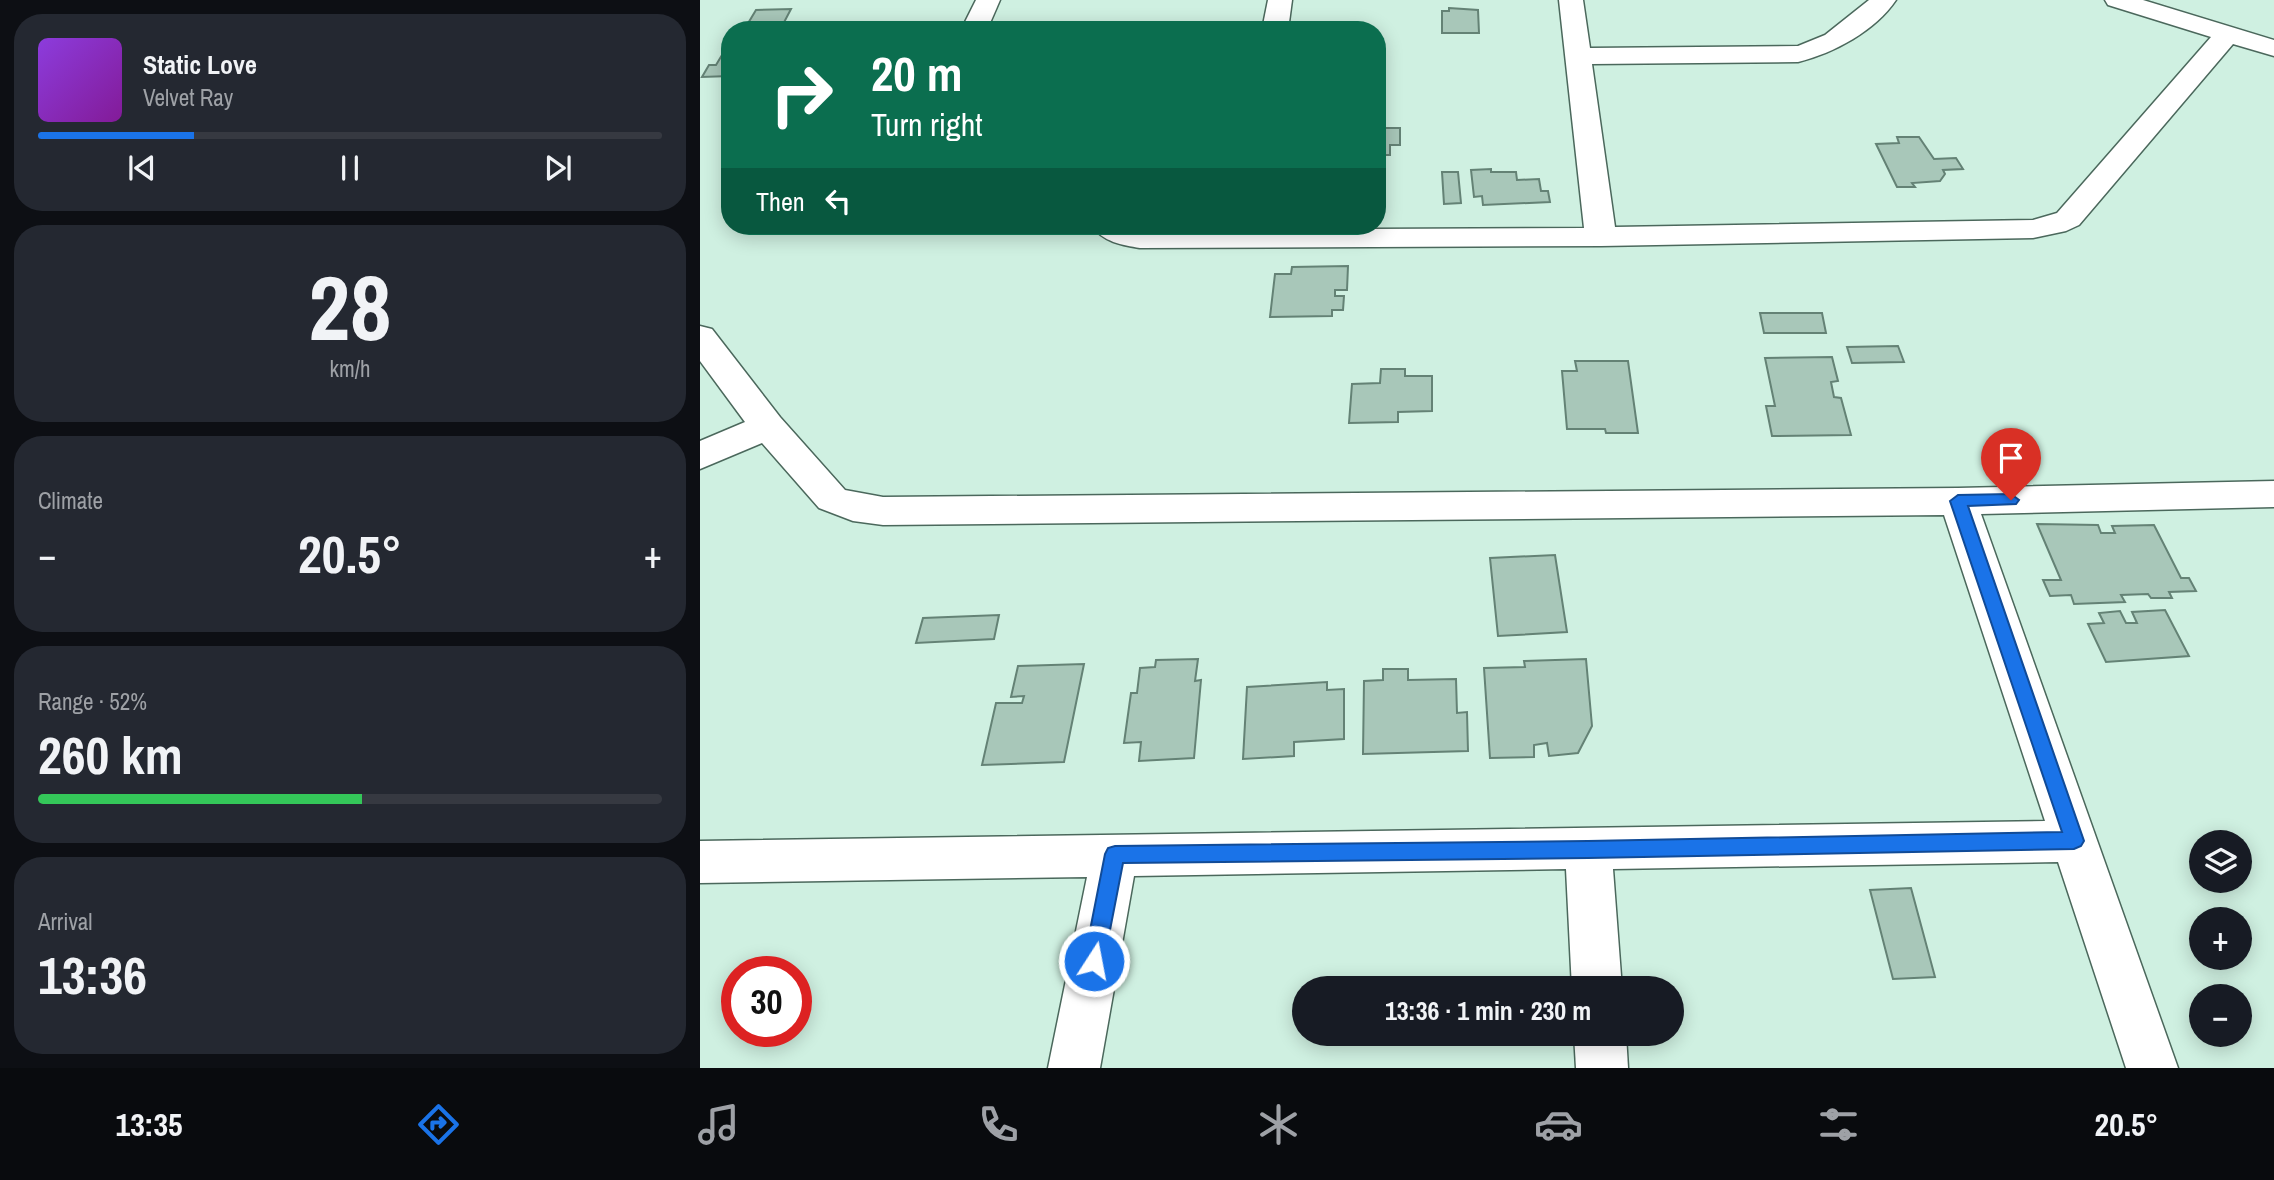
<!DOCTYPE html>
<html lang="en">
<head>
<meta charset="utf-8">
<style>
	:root { --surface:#171b24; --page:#242831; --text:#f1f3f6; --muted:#9ea1a6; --line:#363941; --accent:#1a73e8 }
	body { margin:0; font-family:"Archivo Narrow",sans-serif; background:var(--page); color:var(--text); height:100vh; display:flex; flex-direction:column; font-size:26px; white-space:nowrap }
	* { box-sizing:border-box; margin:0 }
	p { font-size:23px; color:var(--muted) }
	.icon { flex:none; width:38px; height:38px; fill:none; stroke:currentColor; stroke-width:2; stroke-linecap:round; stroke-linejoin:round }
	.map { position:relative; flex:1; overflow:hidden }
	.side { display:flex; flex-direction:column; gap:14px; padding:14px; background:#0d0f14; width:700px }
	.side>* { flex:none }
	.hud { position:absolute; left:21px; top:21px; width:665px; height:214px; border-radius:28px; box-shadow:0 4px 18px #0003; background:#0b6e4f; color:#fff; overflow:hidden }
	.controls { position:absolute; left:1489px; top:830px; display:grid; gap:14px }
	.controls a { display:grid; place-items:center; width:63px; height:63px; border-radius:50%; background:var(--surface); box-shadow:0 4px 18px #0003; font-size:35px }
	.speed { position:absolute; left:21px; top:956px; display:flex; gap:14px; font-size:35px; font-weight:700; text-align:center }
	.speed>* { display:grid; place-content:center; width:91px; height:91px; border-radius:50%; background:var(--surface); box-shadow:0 4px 18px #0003; line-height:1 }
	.speed .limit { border:10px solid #d22; background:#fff; color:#111 }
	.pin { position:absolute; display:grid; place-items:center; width:60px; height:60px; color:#fff; margin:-72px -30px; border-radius:50% 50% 50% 0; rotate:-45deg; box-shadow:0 0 7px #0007 }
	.pin .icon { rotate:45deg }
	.me { position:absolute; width:77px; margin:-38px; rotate:11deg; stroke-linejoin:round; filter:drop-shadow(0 0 5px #0008) }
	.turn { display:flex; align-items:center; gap:24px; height:147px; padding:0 35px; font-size:32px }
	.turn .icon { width:91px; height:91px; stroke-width:2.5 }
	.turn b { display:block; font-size:49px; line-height:60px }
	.then { display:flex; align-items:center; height:66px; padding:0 35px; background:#0003; gap:14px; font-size:26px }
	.big { font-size:52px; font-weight:700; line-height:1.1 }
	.side .card { flex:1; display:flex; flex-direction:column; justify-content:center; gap:10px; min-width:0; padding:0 24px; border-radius:28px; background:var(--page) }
	.side .dial { align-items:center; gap:0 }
	.dial b { font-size:91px; line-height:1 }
	.song { display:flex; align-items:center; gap:21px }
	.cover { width:84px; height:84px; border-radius:10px; background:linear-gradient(135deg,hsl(270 70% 55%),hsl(290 70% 35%)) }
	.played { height:7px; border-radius:4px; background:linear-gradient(90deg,var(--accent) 25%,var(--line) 25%) }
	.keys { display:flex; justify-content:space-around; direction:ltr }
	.heat { display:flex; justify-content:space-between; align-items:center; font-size:38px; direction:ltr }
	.charge { height:10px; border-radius:5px; background:linear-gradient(90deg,#34c759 52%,var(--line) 0) }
	.trip { position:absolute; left:592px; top:976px; width:392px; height:70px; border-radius:35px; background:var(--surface); box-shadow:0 4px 18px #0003; font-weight:700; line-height:70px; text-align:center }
	.tab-bar { display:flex; height:112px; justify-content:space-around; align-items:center; background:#090b0e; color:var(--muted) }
	.tab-bar .icon { width:49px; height:49px }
	.tab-bar .active { color:var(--accent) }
	.tab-bar b { font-size:32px; color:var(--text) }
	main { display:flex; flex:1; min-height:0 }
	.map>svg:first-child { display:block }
	.building { fill:#a8c7b9; stroke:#648275; stroke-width:2 }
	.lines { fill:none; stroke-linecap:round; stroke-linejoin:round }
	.street-casing { stroke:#4b685c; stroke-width:3 }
	.street { fill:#fff; fill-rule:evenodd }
	.route { fill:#1a73e8; stroke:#114b97; stroke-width:2 }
</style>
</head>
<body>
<main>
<section class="side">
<div class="card">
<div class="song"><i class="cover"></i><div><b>Static Love</b><p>Velvet Ray</p></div></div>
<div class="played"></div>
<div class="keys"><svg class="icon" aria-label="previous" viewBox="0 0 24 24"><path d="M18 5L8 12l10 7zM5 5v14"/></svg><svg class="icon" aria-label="pause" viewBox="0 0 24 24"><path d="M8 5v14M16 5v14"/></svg><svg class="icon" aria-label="next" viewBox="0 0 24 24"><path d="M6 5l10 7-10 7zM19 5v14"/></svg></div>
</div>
<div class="card dial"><b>28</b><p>km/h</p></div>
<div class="card"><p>Climate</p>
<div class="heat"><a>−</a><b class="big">20.5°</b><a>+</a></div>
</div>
<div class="card"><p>Range · 52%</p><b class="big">260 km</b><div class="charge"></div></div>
<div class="card"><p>Arrival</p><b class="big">13:36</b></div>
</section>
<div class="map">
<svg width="1574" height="1068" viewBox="0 0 1574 1068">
	<rect width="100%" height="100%" fill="#cff0e1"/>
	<g class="building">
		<path d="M749 8 778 10 779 33H742V11H749Z"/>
		<path d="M91 9 80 30H44L56 10Z"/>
		<path d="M22 55H30V76L2 77 9 65H16Z"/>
		<path d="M677 128H700V145H690V155H677Z"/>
		<path d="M1197 137H1219L1234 159 1256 158 1263 169 1243 170 1245 174 1240 181 1212 183 1215 187H1197L1176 144 1199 143Z"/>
		<path d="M791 169V172H816L817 180 839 179 841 191H848L850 202 783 205 782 196 774 197 771 170Z"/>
		<path d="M742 172H758L761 203 744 204Z"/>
		<path d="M648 266 647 290H635V296H644L643 310H632V316L570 317 575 274H591L592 267Z"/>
		<path d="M1060 313H1122L1126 333H1064Z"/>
		<path d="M1198 346 1204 362 1152 363 1147 347Z"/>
		<path d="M1132 357 1138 381 1131 382 1134 397 1141 398 1151 435 1072 436 1066 406H1075L1065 358Z"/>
		<path d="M875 361H928L938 433H906L905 429H867L862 371H877Z"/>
		<path d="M681 369H705V376H732V411L698 412V422L649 423 652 384 680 383Z"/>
		<path d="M1337 524 1398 525 1401 533H1415L1412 526 1454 525 1481 578H1489L1496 591 1469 592 1472 598H1451L1448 594 1421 595 1425 602 1374 604 1371 595 1350 596 1343 580H1361Z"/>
		<path d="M855 555 867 632 798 636 790 558Z"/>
		<path d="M1465 610 1489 656 1406 662 1388 624 1404 623 1399 613 1420 611 1426 623H1437L1432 612Z"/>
		<path d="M299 615 294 639 216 643 223 618Z"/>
		<path d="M498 659 495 681 501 680 494 758 439 761 441 742 424 743 431 693H437L440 668 455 667 456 660Z"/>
		<path d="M886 659 892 726 878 753 849 756 847 743 834 745V757L790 758 784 668 825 667 824 661Z"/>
		<path d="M384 664 364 762 282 765 296 703H322L324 696 311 697 318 666Z"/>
		<path d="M683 669H708V680L756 679 757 713 767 712 768 751 663 754 664 681 683 680Z"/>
		<path d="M627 682V690L644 689V739L594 742V756L543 759 547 687Z"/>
		<path d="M1211 888 1235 977 1193 979 1170 890Z"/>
	</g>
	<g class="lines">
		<g class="street-casing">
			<g id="street">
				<path d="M276 0H300L287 30H261Z"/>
				<path d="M568 0H592L588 30H562Z"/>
				<path d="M859 0H883L890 48 1098 46 1125 35 1169 0H1196C1175 31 1134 53 1098 62L892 64 915 227 1333 220 1357 213 1511 37 1408 5 1405 0H1443L1574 40V56L1533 44 1379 225 1366 231 1333 238 901 246 440 248C422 245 403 242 392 226H429L440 230 884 228Z"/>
				<path d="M0 326 12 329 80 417 145 490 183 497 1258 488 1574 481V507L1281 514 1478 1068H1426L1358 862 913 869 922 989H872L866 869 434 876 400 1068H348L387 877 0 883V841L1345 821 1244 515 183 525 153 521 119 508 62 443 0 469V441L45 422 0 361Z"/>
				<path d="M874 1034H926L928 1068H876Z"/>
			</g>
		</g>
		<use href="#street" class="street"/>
	</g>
	<path class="route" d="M1311 494 1319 500 1316 504 1268 506 1384 841 1381 846 1374 849 888 858 423 863 404 961 401 968 394 971 387 968 384 961 405 854 408 848 415 846 888 841 1362 832 1250 501 1258 495Z"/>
</svg>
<div class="controls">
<a><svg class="icon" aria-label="layers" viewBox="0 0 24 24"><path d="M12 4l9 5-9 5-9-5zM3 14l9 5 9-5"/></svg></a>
<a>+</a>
<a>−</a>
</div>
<div class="speed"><div class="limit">30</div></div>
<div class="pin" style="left:1311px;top:500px;background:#d93025"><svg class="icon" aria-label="arrive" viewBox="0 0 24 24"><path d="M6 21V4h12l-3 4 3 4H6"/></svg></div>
<svg class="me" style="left:394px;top:961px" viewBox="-20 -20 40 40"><circle r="17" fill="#1a73e8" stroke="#fff" stroke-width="3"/><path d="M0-11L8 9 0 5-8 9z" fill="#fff"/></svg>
<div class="trip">13:36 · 1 min · 230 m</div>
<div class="hud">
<div class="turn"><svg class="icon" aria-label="right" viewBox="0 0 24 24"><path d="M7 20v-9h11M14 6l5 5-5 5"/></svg><div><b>20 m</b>Turn right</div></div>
<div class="then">Then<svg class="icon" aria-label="left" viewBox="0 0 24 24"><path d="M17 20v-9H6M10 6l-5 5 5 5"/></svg></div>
</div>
</div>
</main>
<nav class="tab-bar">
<b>13:35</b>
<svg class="icon active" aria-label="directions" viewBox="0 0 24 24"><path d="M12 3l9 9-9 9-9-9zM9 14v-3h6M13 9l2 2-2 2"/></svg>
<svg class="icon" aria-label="music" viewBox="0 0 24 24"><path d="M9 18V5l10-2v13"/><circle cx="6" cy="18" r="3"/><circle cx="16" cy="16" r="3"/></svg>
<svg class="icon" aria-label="phone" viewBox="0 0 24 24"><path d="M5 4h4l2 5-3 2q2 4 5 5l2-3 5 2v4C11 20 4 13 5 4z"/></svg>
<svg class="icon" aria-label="climate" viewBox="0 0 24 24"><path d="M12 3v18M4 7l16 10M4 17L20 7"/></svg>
<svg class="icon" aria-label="car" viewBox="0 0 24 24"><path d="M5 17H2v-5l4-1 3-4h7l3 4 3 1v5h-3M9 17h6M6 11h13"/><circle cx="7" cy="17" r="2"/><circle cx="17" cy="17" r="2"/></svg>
<svg class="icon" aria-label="filters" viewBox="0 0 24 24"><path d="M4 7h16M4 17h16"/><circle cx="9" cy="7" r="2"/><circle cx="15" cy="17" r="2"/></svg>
<b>20.5°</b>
</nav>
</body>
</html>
